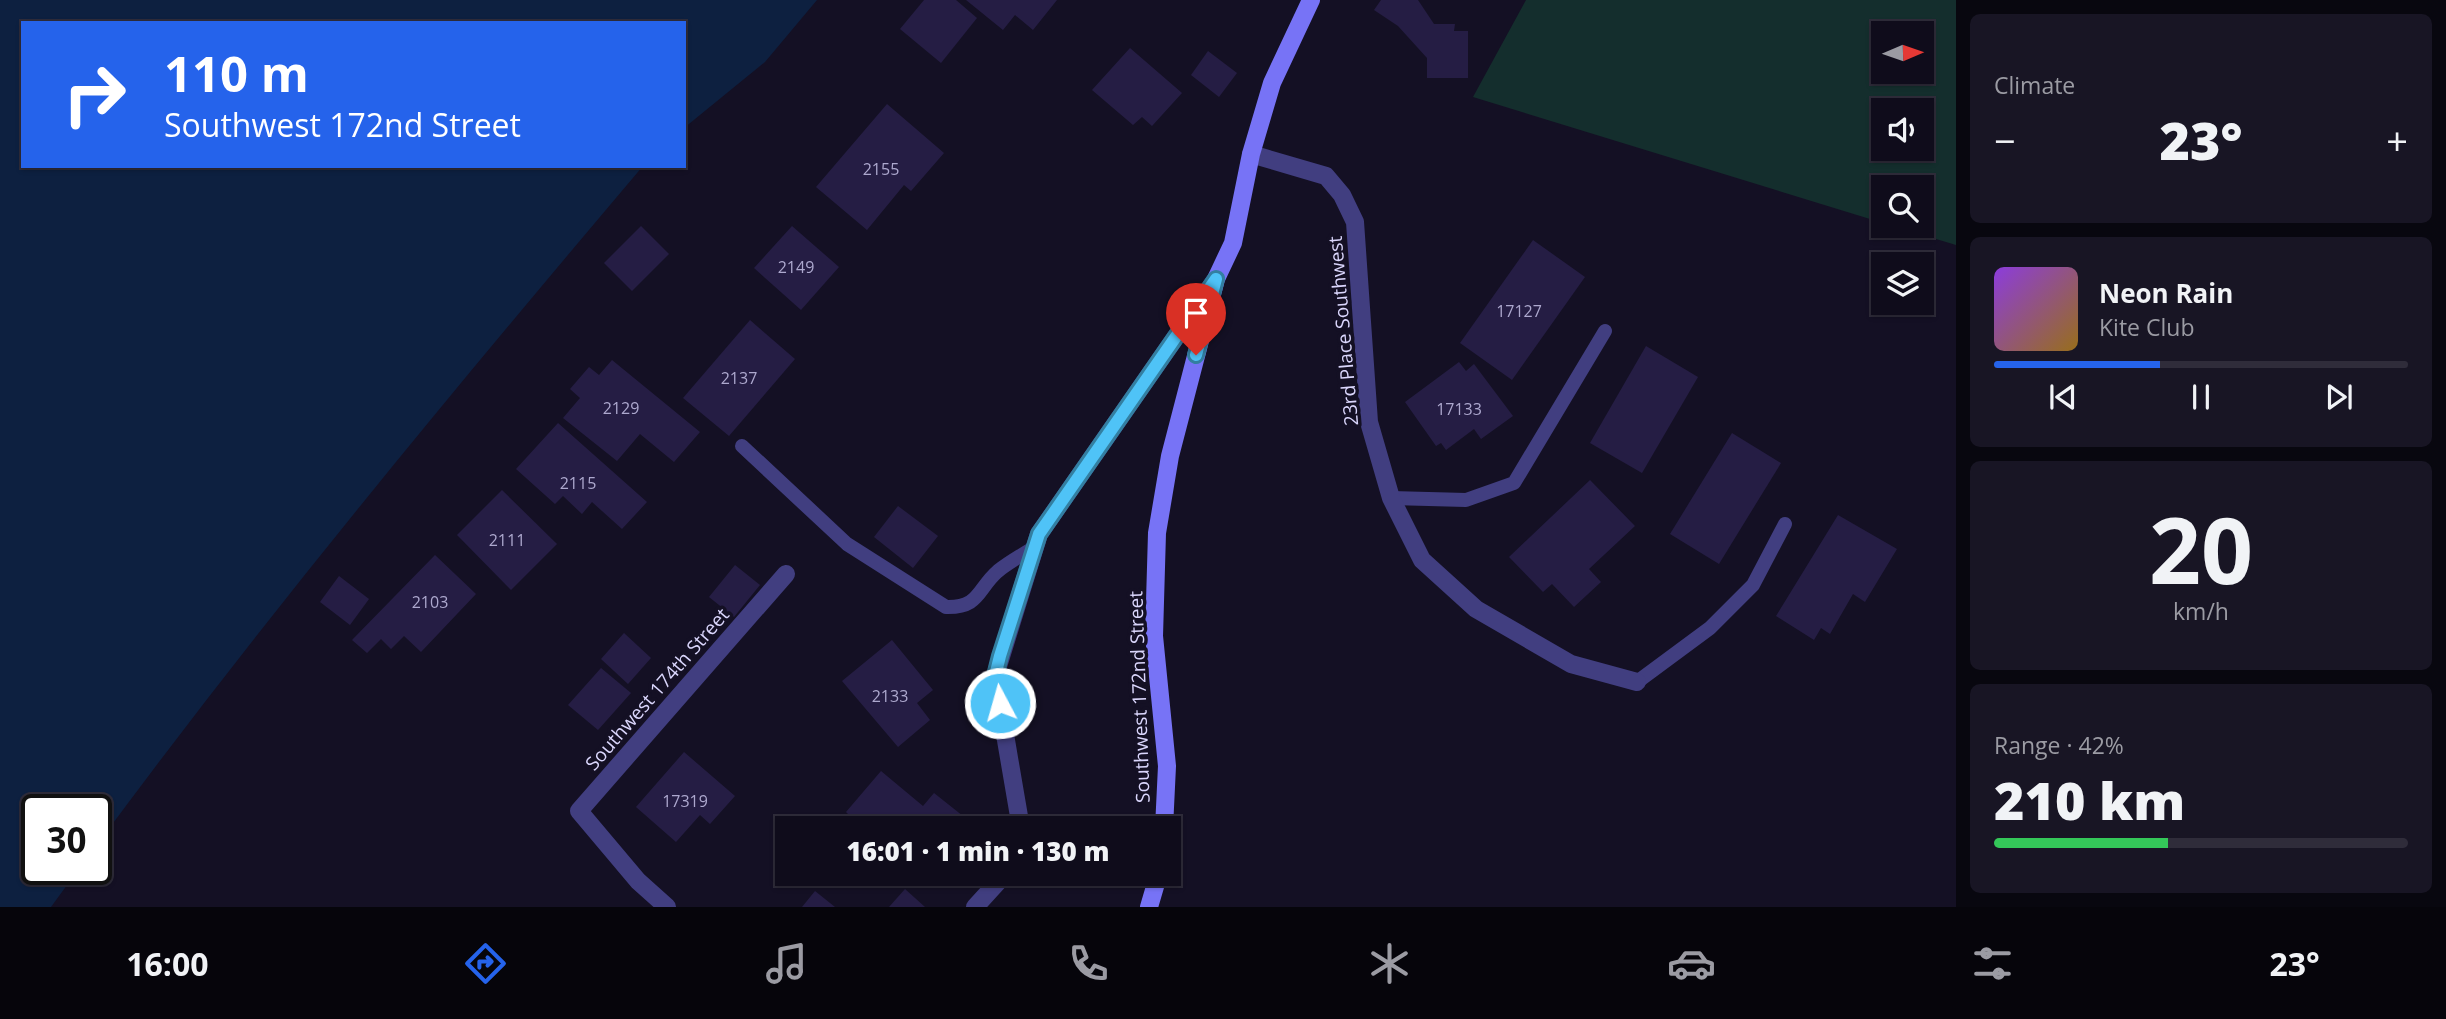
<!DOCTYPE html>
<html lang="en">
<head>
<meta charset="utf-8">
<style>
	:root { --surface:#0f0c1b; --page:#181524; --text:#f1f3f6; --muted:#9b9ba3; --line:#2f2c3a; --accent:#2563eb }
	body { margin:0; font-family:"Open Sans",sans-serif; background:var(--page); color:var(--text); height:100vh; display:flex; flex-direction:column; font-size:26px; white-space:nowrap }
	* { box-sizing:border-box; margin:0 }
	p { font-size:23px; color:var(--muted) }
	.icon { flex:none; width:38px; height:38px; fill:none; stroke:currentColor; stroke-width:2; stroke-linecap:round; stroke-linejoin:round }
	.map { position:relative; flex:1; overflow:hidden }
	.side { display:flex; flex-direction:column; gap:14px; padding:14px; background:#08070f; width:490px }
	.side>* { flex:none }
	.banner { position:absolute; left:21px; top:21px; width:665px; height:147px; border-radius:0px; box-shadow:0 2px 5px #0004,0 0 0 2px var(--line); background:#2563eb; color:#fff; overflow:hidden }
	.needle { width:46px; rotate:88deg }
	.tools { position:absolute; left:1871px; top:21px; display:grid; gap:14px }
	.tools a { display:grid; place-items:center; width:63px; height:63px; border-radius:0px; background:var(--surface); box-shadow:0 2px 5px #0004,0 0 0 2px var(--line); font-size:35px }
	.speed { position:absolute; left:21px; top:794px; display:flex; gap:14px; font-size:35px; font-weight:700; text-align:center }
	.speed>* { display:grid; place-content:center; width:91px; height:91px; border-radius:50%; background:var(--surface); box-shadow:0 2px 5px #0004,0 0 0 2px var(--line); line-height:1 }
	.speed .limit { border:4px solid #111; border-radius:10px; background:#fff; color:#111 }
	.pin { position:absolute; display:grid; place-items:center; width:60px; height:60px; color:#fff; margin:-72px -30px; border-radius:50% 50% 50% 0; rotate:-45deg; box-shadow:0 0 7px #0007 }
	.pin .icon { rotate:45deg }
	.me { position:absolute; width:77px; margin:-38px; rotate:354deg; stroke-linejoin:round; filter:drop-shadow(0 0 5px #0008) }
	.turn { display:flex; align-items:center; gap:24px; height:147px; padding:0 28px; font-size:32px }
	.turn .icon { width:91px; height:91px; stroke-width:2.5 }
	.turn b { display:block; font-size:49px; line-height:60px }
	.big { font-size:52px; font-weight:800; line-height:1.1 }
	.side .tile { flex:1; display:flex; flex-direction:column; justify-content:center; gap:10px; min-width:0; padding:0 24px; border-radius:10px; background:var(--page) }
	.side .dial { align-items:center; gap:0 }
	.dial b { font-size:91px; line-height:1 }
	.song { display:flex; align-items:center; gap:21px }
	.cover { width:84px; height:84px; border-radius:10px; background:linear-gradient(135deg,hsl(270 70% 55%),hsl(40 70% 35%)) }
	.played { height:7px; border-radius:4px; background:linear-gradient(90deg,var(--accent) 40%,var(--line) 40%) }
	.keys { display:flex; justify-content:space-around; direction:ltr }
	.heat { display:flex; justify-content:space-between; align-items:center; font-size:38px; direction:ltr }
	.charge { height:10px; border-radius:5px; background:linear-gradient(90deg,#34c759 42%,var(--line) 0) }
	.trip { position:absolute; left:775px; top:816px; width:406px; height:70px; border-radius:0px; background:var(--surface); box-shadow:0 2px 5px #0004,0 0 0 2px var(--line); font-weight:800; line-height:70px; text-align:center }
	.tabs { display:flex; height:112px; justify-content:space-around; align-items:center; background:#06050b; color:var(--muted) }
	.tabs .icon { width:49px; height:49px }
	.tabs .active { color:var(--accent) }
	.tabs b { font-size:32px; color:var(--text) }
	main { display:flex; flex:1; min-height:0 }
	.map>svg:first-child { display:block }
	.green { fill:#142e2d; fill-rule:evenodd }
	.water { fill:#0d2040 }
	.building { fill:#251d44 }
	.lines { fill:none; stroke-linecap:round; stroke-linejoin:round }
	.lane { stroke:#413e80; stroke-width:14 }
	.street { stroke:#413e80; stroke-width:18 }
	.secondary { stroke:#7773f6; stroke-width:18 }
	.route-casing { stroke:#337fa1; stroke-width:18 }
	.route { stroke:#4fc3f7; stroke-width:12 }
	.labels { text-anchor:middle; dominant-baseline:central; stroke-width:7; stroke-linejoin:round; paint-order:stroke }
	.number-label { font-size:16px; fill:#ada8ce }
	.street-label { font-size:19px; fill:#dad6fc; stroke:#141024 }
</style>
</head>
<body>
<main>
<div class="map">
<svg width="1956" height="907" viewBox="0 0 1956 907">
	<rect width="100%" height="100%" fill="#141024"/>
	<path class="green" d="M1526 0H1956V245L1893 226H1922V187H1883V223L1473 97ZM1883 33H1922V72H1883ZM1883 110H1922V149H1883Z"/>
	<path class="water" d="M0 0H817L765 62 684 128V23H23V166H643C455 388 269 612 96 846V810H37V870H78L51 907H0Z"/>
	<g class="building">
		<path d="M924 0H956L977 18 941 63 900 29Z"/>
		<path d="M966 0H1057L1033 30 1015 15 1003 30Z"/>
		<path d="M1381 0H1418L1434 24H1455L1454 31H1468V78H1427V58L1398 26 1374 10Z"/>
		<path d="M1130 48 1182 93 1152 126 1142 117 1133 125 1092 90Z"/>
		<path d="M1208 51 1237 73 1219 97 1191 75Z"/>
		<path d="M887 104 944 153 911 191 904 185 867 230 816 187Z"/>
		<path d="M641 226 669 254 632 291 604 263Z"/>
		<path d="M792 226 839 267 801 310 754 268Z"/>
		<path d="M1533 240 1585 277 1512 380 1460 343Z"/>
		<path d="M750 320 795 359 729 436 683 398Z"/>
		<path d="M1646 346 1698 377 1642 473 1590 443Z"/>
		<path d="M612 360 700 432 674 462 640 434 617 461 563 418 580 398 570 389 589 367 599 375Z"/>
		<path d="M1459 362 1466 371 1474 364 1513 416 1481 439 1474 429 1446 450 1441 443 1436 446 1405 402Z"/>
		<path d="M558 423 647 502 622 529 592 502 582 514 563 496 555 504 516 469Z"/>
		<path d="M1732 433 1781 463 1719 564 1670 534Z"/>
		<path d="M1590 480 1635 526 1589 569 1601 582 1574 607 1552 584 1543 592 1509 557Z"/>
		<path d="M502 490 557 544 511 590 457 535Z"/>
		<path d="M898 506 938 536 913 568 874 537Z"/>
		<path d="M1838 515 1897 549 1865 602 1853 594 1830 634 1821 628 1814 640 1776 616Z"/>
		<path d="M435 555 476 594 421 652 404 636 391 649 381 639 367 653 352 640Z"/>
		<path d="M735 565 760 585 734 617 709 597Z"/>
		<path d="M339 576 369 599 350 625 320 602Z"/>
		<path d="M624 633 651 658 628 684 601 659Z"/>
		<path d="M892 640 933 690 917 703 930 720 898 747 842 681Z"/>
		<path d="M601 668 631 693 598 730 568 705Z"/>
		<path d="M684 752 735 796 710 824 700 815 676 842 636 807Z"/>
		<path d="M881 771 923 806 934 793 963 816 953 828H942L935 822 931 828H862L846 812Z"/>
		<path d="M905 889 925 907H889Z"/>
		<path d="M815 891 835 907H802Z"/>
	</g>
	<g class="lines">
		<g class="lane">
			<path d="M742 446 847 544 946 607C980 608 977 589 998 571 1009 562 1024 554 1036 546"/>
			<path d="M1391 498 1466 500 1514 483 1605 331"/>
			<path d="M1637 682 1710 628 1753 585 1785 524"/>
		</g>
		<g class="street">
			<path d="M1251 154 1326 176 1342 195 1355 222 1369 422 1391 498 1422 560 1476 609 1571 664 1637 682"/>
			<path d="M1021 828 995 676 1039 534 1214 282"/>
			<path d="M667 907 638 881 579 811 786 574"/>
			<path d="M975 907 1006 873"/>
		</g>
		<g class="secondary">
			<path d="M1164 828 1167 766 1154 636 1157 533 1170 456 1216 279 1233 243 1251 154 1272 83 1311 0"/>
			<path d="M1149 907 1159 873"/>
		</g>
	</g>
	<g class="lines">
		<g class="route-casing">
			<path id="route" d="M1000 703 995 676 1000 656 1039 534 1216 279 1196 355"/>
		</g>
		<use href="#route" class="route"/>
	</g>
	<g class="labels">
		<g class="number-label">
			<text x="881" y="169">2155</text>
			<text x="796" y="267">2149</text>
			<text x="1519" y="311">17127</text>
			<text x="739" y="378">2137</text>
			<text x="621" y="408">2129</text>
			<text x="1459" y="409">17133</text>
			<text x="578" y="483">2115</text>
			<text x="507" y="540">2111</text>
			<text x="430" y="602">2103</text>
			<text x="890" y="696">2133</text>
			<text x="685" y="801">17319</text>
		</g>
		<g class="street-label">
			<text transform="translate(1343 331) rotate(-95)">23rd Place Southwest</text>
			<text transform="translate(657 689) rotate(-49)">Southwest 174th Street</text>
			<text transform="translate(1139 697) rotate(-92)">Southwest 172nd Street</text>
		</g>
	</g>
</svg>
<div class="tools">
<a><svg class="needle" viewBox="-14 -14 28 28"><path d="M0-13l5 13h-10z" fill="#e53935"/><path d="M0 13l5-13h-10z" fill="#9b9ba3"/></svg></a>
<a><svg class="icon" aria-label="sound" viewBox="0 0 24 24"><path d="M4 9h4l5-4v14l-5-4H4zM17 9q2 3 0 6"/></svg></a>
<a><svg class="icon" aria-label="search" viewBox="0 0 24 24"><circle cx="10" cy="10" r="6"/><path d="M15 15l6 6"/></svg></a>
<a><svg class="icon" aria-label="layers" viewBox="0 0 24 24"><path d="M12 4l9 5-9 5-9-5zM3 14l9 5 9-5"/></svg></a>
</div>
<div class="speed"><div class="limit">30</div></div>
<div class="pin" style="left:1196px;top:355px;background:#d93025"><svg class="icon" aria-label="arrive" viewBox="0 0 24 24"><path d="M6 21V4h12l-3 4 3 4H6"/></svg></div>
<svg class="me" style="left:1000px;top:703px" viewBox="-20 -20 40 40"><circle r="17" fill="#4fc3f7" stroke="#fff" stroke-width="3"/><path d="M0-11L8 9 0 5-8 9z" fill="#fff"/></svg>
<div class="trip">16:01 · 1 min · 130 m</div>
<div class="banner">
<div class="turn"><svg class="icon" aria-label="right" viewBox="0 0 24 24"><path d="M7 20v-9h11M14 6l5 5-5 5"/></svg><div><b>110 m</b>Southwest 172nd Street</div></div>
</div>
</div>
<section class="side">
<div class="tile"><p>Climate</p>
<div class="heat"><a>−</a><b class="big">23°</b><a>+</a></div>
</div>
<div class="tile">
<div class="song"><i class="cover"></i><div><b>Neon Rain</b><p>Kite Club</p></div></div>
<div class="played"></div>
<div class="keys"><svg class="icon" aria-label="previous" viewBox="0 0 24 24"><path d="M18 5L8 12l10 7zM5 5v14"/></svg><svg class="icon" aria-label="pause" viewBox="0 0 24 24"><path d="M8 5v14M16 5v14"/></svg><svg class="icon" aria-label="next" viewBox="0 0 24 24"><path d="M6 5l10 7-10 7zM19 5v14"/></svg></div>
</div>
<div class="tile dial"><b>20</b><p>km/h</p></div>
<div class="tile"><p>Range · 42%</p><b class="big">210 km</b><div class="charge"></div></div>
</section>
</main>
<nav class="tabs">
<b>16:00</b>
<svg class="icon active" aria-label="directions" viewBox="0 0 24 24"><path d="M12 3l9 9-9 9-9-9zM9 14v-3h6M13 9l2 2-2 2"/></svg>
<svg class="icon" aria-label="music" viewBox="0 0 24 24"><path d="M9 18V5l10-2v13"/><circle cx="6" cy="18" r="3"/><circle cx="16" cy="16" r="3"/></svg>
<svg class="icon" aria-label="phone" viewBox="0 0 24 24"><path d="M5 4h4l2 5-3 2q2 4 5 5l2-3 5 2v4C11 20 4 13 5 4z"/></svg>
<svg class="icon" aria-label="climate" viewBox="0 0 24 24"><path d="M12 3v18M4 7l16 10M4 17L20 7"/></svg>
<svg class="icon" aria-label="car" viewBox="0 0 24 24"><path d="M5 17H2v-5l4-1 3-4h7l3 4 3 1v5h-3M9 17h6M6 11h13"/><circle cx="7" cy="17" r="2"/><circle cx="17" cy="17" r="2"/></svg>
<svg class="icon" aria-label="filters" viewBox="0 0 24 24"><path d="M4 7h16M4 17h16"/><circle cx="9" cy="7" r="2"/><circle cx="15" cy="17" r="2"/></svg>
<b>23°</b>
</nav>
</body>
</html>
